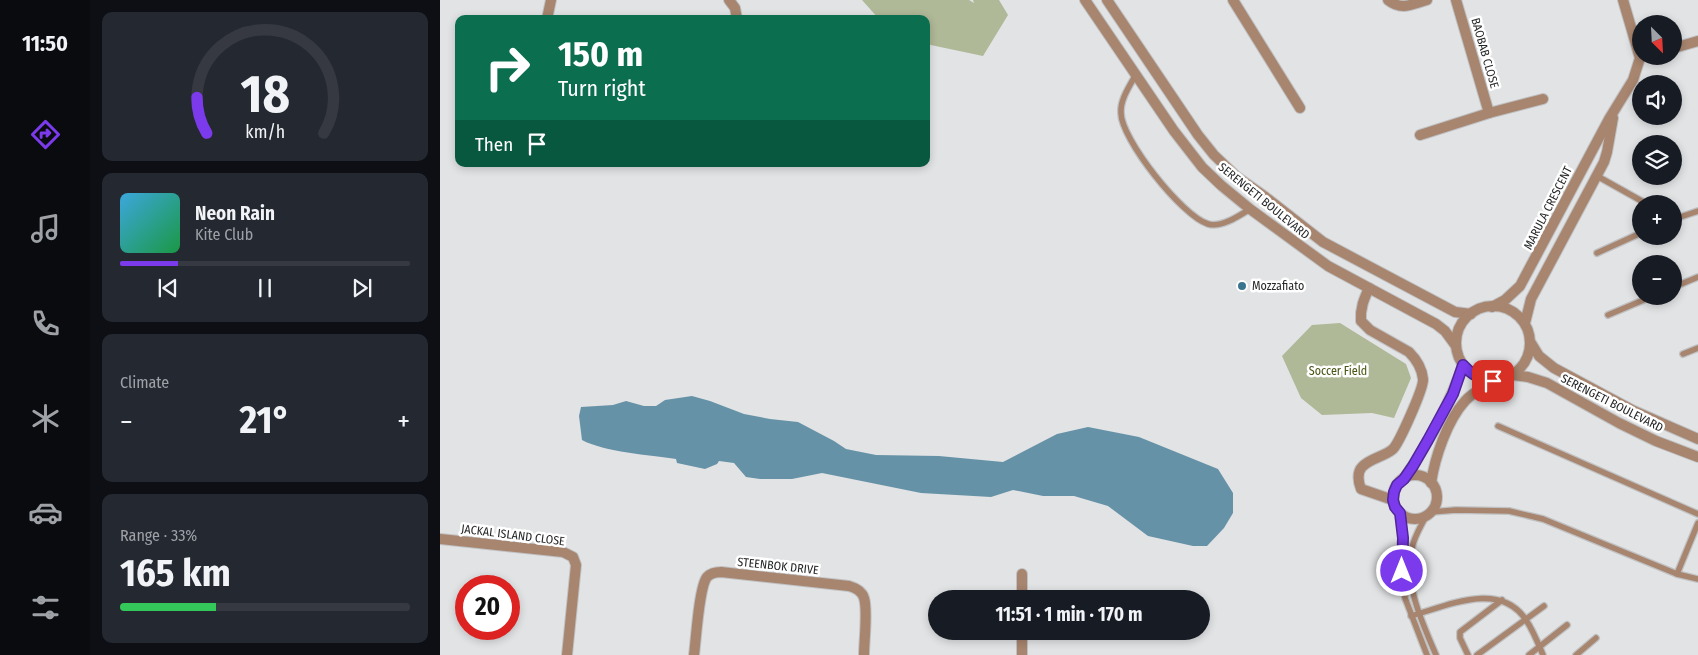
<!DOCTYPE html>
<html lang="en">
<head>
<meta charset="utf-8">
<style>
	:root { --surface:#171b24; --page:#242831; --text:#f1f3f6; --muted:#9ea1a6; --line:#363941; --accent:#7c3aed }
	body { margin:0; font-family:"Fira Sans Condensed",sans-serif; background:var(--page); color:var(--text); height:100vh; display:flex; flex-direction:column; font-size:19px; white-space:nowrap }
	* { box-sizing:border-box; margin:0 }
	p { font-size:16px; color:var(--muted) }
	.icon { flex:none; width:28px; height:28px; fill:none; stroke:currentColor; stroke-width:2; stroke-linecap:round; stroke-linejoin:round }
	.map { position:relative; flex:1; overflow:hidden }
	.sheet { display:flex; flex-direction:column; gap:12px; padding:12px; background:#0d0f14; width:350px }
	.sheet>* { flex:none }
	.hud { position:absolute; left:15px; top:15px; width:475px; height:152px; border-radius:10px; box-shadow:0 2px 8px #0003; background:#0b6e4f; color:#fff; overflow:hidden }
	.needle { width:32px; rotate:156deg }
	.buttons { position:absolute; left:1192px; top:15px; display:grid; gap:10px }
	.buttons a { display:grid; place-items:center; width:50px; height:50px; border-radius:50%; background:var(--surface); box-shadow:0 2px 8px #0003; font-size:25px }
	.speed { position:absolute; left:15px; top:575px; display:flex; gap:10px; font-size:25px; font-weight:700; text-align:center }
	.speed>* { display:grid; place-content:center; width:65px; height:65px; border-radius:50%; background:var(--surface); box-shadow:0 2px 8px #0003; line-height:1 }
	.speed .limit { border:8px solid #d22; background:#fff; color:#111 }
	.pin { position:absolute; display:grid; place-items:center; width:42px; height:42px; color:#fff; margin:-21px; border-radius:10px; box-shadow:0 2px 8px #0006 }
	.me { position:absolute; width:55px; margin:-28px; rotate:0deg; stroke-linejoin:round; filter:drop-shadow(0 0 4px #0008) }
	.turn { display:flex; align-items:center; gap:18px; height:105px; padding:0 20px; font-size:22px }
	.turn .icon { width:65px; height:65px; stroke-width:2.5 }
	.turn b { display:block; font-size:35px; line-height:42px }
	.then { display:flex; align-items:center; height:48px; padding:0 20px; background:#0003; gap:10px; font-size:19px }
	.big { font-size:38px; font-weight:700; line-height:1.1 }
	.sheet .tile { flex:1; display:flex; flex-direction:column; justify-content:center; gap:8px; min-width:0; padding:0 18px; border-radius:10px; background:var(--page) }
	.sheet .dial { align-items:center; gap:0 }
	.dial svg { height:130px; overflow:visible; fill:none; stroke:var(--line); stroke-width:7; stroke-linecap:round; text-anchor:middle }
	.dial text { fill:var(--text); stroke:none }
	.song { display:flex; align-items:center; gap:15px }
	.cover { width:60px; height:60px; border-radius:8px; background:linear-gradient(135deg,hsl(200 70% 55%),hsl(140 70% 35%)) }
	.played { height:5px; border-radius:2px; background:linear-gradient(90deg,var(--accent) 20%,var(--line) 20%) }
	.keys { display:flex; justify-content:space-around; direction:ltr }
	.heat { display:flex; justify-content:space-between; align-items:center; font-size:28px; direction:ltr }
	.charge { height:8px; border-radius:4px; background:linear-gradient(90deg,#34c759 33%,var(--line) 0) }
	.trip { position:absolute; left:488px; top:590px; width:282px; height:50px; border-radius:25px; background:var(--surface); box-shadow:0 2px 8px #0003; font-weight:700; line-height:50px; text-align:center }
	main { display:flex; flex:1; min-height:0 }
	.tab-bar { display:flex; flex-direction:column; width:90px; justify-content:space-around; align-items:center; background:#090b0e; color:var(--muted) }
	.tab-bar .icon { width:35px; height:35px }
	.tab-bar .selected { color:var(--accent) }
	.tab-bar b { font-size:22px; color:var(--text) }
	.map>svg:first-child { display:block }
	.green { fill:#afb897 }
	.water { fill:#6692a7 }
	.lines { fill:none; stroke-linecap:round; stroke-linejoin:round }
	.service-casing { stroke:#c0c1c3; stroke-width:8 }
	.minor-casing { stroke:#c0c1c3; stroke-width:12 }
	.service { stroke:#a7856f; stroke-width:5.5 }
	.minor { stroke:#a7856f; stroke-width:10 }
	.route-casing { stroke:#51269a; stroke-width:12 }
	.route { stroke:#7c3aed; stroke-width:9 }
	.poi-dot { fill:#3b748e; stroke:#fff; stroke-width:2 }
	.labels { text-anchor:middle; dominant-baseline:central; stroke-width:5; stroke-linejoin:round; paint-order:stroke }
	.street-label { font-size:12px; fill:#262728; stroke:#fff }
	.poi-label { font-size:12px; fill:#262728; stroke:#fff; text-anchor:start }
	.park-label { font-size:12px; fill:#495514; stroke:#fff }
</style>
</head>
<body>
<main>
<nav class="tab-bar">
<b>11:50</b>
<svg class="icon selected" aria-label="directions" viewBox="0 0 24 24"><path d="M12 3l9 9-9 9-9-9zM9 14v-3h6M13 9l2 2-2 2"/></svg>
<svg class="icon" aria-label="music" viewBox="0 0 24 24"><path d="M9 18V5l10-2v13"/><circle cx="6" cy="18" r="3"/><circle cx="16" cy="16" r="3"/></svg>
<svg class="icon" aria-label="phone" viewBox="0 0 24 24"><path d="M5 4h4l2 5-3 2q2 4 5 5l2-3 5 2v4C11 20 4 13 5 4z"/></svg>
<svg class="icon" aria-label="climate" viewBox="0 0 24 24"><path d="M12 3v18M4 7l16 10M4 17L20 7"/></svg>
<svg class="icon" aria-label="car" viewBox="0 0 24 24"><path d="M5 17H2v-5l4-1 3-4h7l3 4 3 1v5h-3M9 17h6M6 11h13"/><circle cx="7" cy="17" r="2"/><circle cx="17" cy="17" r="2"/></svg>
<svg class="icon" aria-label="filters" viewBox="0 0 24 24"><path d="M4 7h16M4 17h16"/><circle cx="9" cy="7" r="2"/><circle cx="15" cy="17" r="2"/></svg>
</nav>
<section class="sheet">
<div class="tile dial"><svg viewBox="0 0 100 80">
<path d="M14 69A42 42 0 1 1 86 69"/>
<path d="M14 69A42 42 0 0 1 8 47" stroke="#7c3aed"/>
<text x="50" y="56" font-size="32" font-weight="700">18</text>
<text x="50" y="72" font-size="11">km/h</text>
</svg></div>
<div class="tile">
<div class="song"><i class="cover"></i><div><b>Neon Rain</b><p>Kite Club</p></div></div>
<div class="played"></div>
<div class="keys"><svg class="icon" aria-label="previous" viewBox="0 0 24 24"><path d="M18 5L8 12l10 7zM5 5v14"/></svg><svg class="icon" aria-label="pause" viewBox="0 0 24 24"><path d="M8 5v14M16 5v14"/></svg><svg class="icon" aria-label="next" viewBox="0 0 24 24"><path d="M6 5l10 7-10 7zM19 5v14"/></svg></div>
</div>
<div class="tile"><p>Climate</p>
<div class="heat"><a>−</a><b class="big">21°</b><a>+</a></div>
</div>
<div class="tile"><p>Range · 33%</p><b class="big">165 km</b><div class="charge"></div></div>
</section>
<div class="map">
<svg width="1258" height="655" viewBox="0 0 1258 655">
	<rect width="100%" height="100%" fill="#e2e3e5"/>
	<g class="green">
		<path d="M422 0H529L534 3 533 0H559L568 15 543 56 486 44V19H439Z"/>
		<path d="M900 323 966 364 971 378 954 418 932 413 882 415 861 398 842 356 872 325Z"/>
	</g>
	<path class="water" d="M252 396 270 401 304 414 330 419 358 422 394 441 406 449 436 455 499 456 563 462 617 434 648 427 699 437 778 469 793 493V513L784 528 767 546H753L708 536 668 506 634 496H603L573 490 551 497 481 493 382 473 352 479H320L306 477 294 463 279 461 277 464 265 469 237 463 236 459C210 455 164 452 142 440L139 416 141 407 173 405 186 401 204 406H216L225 400Z"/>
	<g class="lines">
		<g class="service-casing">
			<g id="service">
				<path d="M696 74C690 86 680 99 681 113 681 139 742 216 768 224 781 228 799 216 810 209"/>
				<path d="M1157 176 1207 204"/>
				<path d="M1234 219 1258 211"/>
				<path d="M1157 253 1201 233"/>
				<path d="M1234 287 1258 277"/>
				<path d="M1168 315 1213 296"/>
				<path d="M1243 354 1258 348"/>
				<path d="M1058 426 1258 514"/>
				<path d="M991 512 1016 510 1069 511 1103 519 1237 574 1258 579"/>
				<path d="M960 513 963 538V580L965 598 987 655"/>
				<path d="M986 516C981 526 974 537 972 548 964 585 982 622 996 655"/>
				<path d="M1237 574 1258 523"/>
				<path d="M971 616C1007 606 1060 580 1086 620 1093 630 1098 643 1103 655"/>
				<path d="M1028 655 1020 638V632L1062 600"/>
				<path d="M1037 655 1104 606"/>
				<path d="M1089 655 1127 625"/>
				<path d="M1136 655 1156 638"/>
			</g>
		</g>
		<g class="minor-casing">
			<g id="minor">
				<path d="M289 0 295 8 297 19"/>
				<path d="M645 0 734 131 762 167 782 186 810 209 888 266 996 324 1005 331 1016 346"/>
				<path d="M667 0 758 135 774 155 797 177 824 196 883 242 1015 312 1031 314"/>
				<path d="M793 0 860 108"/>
				<path d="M948 0C962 11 972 4 987 0"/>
				<path d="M1016 0 1049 113"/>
				<path d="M107 19 111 0"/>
				<path d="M1234 48 1258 41"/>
				<path d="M980 135 1049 113 1103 99"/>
				<path d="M929 288C924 299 920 308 921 321L930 330 969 352C976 359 982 369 983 379 984 388 959 443 953 449 944 457 930 458 922 467 917 472 918 482 921 489L953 500"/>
				<circle cx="1053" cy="343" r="37"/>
				<path d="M1052 307 1065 300 1080 286 1169 119 1193 80 1200 58 1183 0"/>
				<path d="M1085 323 1091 299 1164 162 1167 152 1173 118"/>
				<path d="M1091 343 1099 356 1114 368 1192 410 1258 439"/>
				<path d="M1073 375 1088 377 1107 383 1179 423 1216 441 1258 457"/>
				<circle cx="975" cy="497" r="22"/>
				<path d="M964 479C988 443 1009 406 1023 365"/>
				<path d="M991 483C995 457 1007 421 1025 401 1032 393 1044 387 1053 381"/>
				<path d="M0 539 123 552 133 557 136 565 127 655"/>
				<path d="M582 574V599"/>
				<path d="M582 631V655"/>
				<path d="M254 655C256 640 259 587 267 577 271 573 276 572 281 572L409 586C416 588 422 591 424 598 428 610 424 641 424 655"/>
			</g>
		</g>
		<use href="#service" class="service"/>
		<use href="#minor" class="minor"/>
	</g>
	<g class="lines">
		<g class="route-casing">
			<path id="route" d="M962 571 963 538 960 513 955 507 953 500 954 492 957 485 964 479 973 466 988 440 1013 394 1023 365C1032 375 1040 379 1053 381"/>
		</g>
		<use href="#route" class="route"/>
	</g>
	<circle class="poi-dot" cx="802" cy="286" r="5"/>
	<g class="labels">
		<g class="street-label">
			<text transform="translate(1045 53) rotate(74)">BAOBAB CLOSE</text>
			<text transform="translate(824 201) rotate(39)">SERENGETI BOULEVARD</text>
			<text transform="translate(1108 208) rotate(-63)">MARULA CRESCENT</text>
			<text transform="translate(1172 403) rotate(27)">SERENGETI BOULEVARD</text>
			<text transform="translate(73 535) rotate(7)">JACKAL ISLAND CLOSE</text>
			<text transform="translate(338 566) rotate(6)">STEENBOK DRIVE</text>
		</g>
		<g class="poi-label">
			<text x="812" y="286">Mozzafiato</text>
		</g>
		<g class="park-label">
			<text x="898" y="371">Soccer Field</text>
		</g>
	</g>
</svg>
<div class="buttons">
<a><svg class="needle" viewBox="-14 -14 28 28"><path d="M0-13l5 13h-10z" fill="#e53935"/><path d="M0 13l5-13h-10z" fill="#9ea1a6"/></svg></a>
<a><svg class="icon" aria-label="sound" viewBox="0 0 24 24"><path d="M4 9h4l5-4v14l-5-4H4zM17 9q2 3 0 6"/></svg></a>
<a><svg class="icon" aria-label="layers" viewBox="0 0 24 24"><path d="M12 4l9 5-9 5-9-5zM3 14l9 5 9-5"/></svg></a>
<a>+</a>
<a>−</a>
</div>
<div class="speed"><div class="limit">20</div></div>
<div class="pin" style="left:1053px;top:381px;background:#d93025"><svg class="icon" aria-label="arrive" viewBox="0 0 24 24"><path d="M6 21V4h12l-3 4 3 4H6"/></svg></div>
<svg class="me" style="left:962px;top:571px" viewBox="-20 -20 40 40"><circle r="17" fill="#7c3aed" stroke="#fff" stroke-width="3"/><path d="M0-11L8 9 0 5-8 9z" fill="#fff"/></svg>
<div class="trip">11:51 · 1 min · 170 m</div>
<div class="hud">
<div class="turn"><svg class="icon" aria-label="right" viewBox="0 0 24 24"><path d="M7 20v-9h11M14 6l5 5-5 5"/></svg><div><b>150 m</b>Turn right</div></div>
<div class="then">Then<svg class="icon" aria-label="arrive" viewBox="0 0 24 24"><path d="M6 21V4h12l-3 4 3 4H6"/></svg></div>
</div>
</div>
</main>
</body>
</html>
